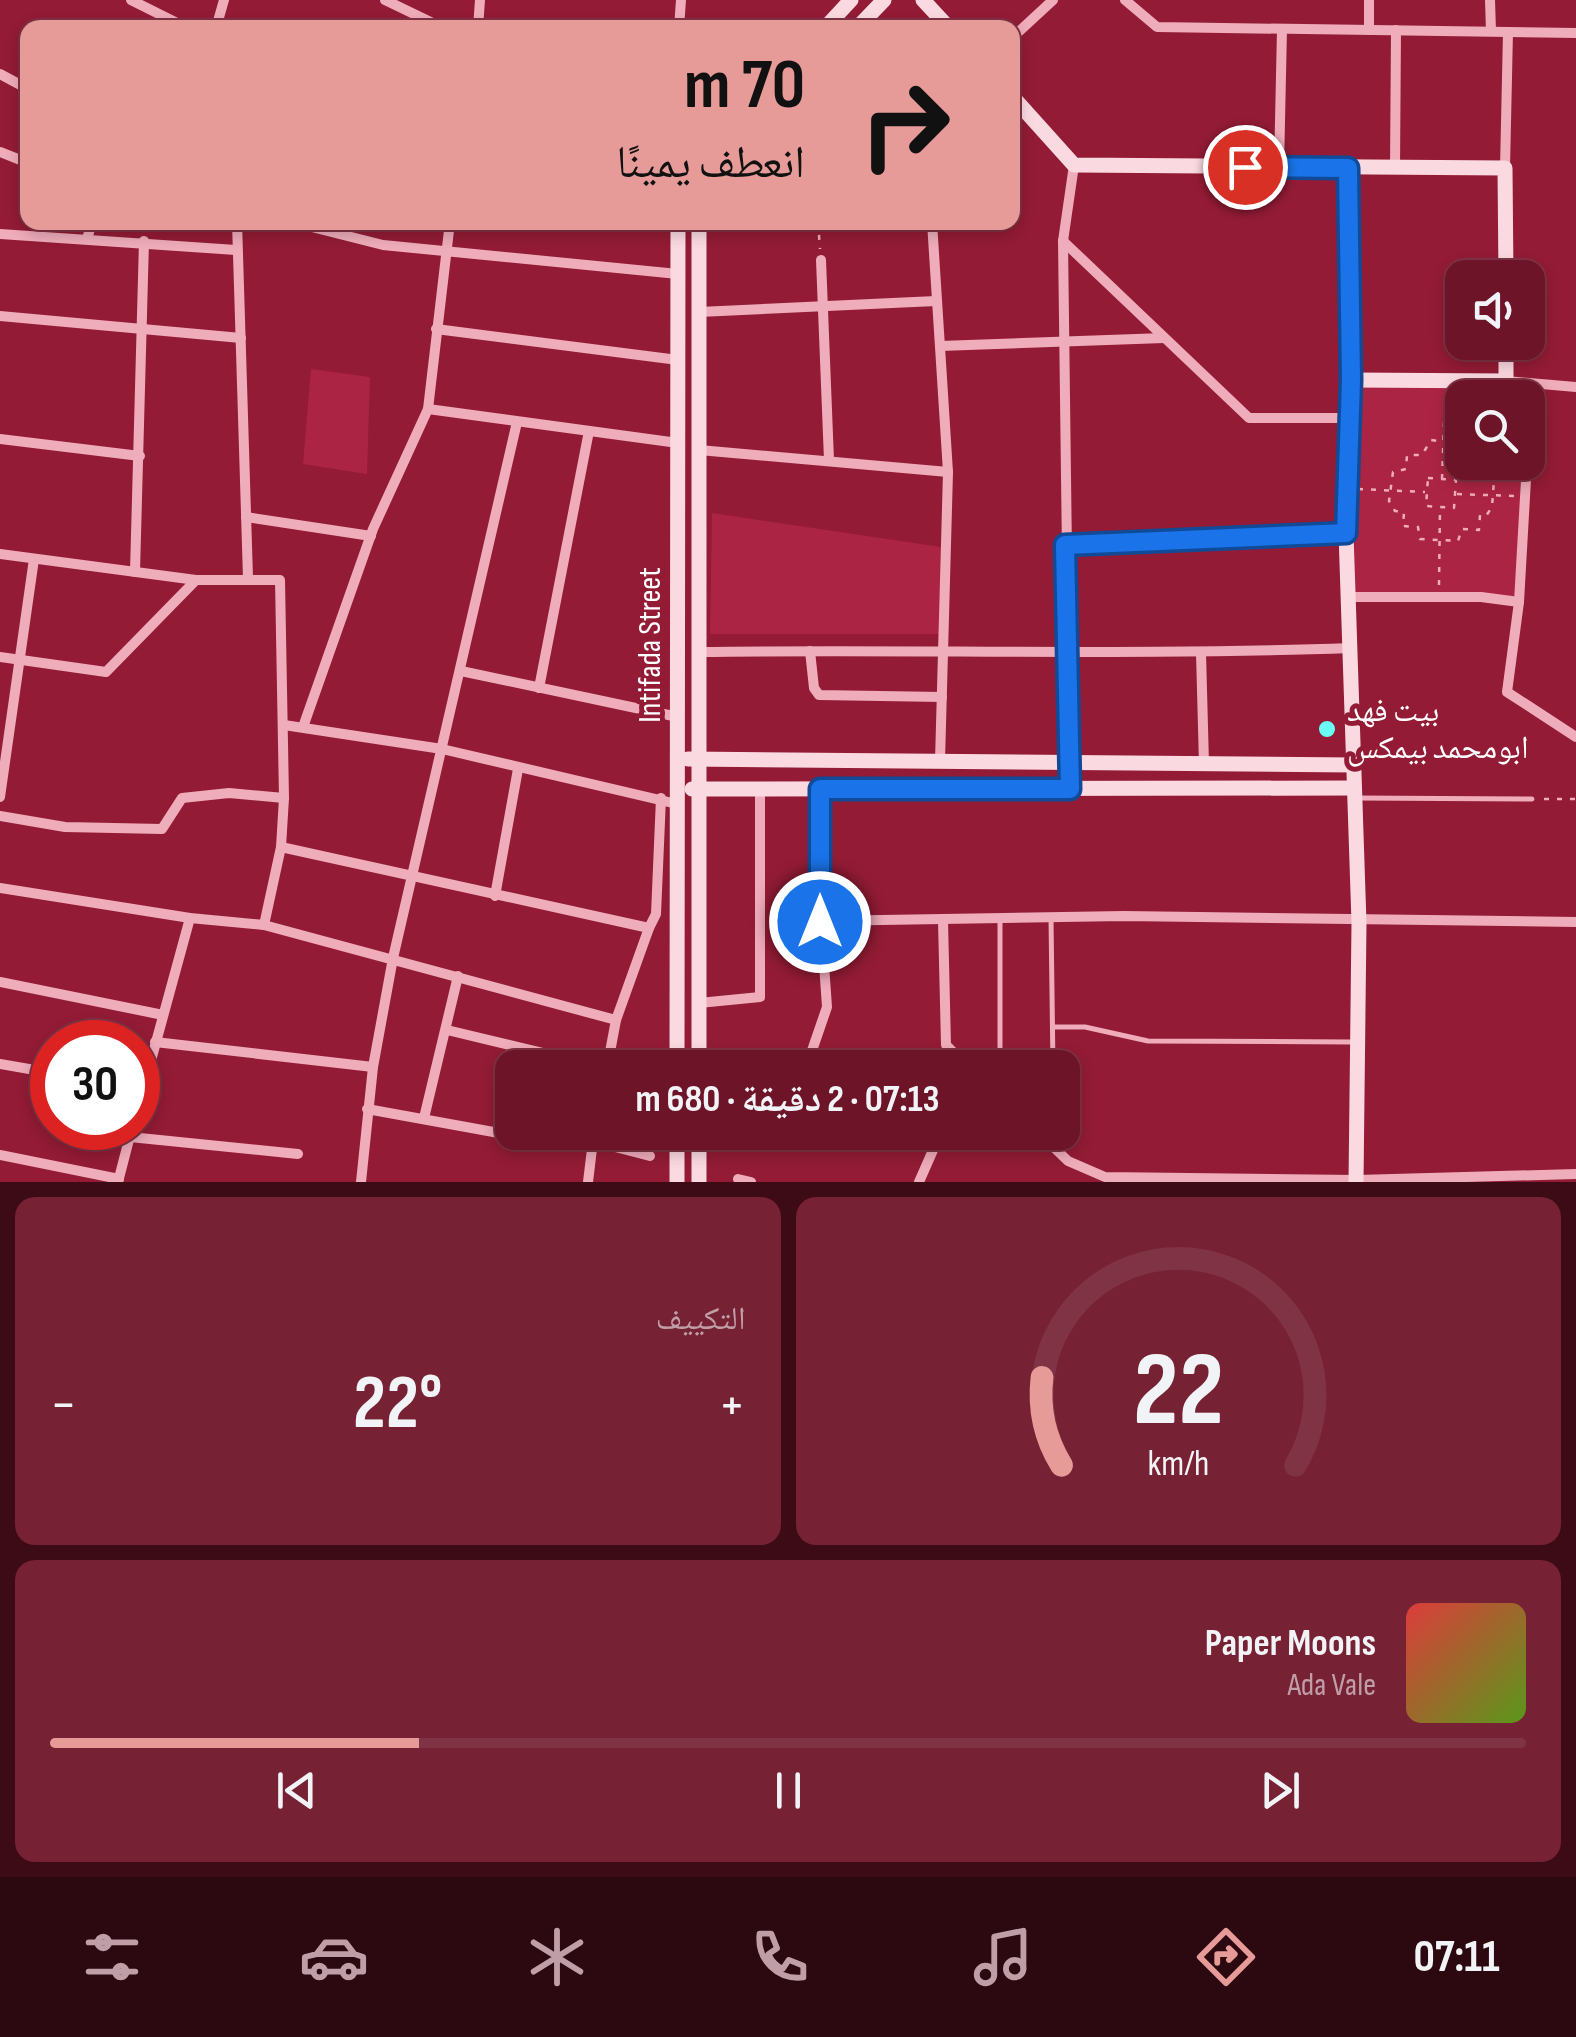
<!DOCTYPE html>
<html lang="ar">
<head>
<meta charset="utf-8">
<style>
	:root { --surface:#6e1428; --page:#762134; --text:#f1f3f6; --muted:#bf9ea8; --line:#803345; --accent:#e69b98 }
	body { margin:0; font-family:"Sofia Sans Condensed","Noto Naskh Arabic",sans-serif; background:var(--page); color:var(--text); direction:rtl; height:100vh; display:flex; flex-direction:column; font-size:38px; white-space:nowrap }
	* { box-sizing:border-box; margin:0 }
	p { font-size:32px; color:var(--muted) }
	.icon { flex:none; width:55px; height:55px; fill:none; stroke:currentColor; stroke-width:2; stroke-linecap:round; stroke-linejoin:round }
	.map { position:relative; height:1182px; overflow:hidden; direction:ltr }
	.side { display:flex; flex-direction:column; gap:15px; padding:15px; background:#3c0b16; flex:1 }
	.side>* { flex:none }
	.banner { position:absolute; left:20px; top:20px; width:1000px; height:210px; border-radius:20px; box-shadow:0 5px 15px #0003,0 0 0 2px var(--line); direction:rtl; background:#e69b98; color:#111; overflow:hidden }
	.tools { position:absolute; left:1445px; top:260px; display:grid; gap:20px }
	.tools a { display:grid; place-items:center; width:100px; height:100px; border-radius:20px; background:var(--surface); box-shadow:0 5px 15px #0003,0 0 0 2px var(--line); font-size:50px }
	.speed { position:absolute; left:30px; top:1020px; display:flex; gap:20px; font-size:50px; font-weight:700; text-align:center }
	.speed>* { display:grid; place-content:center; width:130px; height:130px; border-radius:50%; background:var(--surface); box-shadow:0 5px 15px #0003,0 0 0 2px var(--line); line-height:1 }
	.speed .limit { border:15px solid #d22; background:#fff; color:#111 }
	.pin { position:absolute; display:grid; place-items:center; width:85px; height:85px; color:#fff; margin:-42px; border:5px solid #fff; border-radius:50%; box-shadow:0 2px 10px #0007 }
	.me { position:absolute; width:110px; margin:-55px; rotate:0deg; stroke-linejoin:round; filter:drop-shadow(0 0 8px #0008) }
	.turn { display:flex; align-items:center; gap:35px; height:210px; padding:0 50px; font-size:45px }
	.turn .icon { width:130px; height:130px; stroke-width:2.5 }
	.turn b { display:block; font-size:70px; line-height:85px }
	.big { font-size:75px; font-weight:700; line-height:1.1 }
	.side .tile { flex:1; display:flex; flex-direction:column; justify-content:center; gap:15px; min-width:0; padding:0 35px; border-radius:20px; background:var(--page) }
	.side .dial { align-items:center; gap:0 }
	.dial svg { height:260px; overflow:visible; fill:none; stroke:var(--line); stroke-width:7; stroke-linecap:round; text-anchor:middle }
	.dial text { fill:var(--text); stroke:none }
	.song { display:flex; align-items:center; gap:30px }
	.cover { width:120px; height:120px; border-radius:15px; background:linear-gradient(135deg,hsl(0 70% 55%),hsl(90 70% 35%)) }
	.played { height:10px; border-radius:5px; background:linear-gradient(90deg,var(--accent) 25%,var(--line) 25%) }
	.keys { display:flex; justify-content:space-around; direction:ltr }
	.heat { display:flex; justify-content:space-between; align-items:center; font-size:55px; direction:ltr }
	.side .tiles { flex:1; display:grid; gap:15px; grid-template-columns:1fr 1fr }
	.tile:last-child { grid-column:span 2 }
	.trip { position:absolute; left:495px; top:1050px; width:585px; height:100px; border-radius:20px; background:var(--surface); box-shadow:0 5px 15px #0003,0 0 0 2px var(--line); font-weight:700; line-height:100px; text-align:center; direction:rtl }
	.menu { display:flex; height:160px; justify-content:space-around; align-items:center; background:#2c0810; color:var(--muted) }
	.menu .icon { width:70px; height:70px }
	.menu .selected { color:var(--accent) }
	.menu b { font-size:45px; color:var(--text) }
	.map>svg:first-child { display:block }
	.green { fill:#ac2443 }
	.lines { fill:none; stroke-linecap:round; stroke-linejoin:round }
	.path { stroke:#efacbb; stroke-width:2.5; stroke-dasharray:5 8; stroke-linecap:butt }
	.lane { stroke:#efacbb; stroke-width:5 }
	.street { stroke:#efacbb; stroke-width:10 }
	.secondary { stroke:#fbd9e0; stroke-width:15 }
	.route-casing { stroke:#114b97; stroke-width:25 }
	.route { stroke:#1a73e8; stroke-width:18 }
	.poi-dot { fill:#6afff4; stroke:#931b35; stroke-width:4 }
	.labels { text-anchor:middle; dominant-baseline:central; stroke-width:10; stroke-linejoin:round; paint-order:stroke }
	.street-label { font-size:32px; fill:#fff; stroke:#931b35 }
	.poi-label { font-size:32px; fill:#fff; stroke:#931b35; text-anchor:start }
</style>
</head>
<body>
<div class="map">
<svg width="1576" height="1182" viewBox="0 0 1576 1182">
	<rect width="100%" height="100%" fill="#931b35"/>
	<g class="green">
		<path d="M311 369 370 377 367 474 303 464Z"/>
		<path d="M1506 384 1525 389V397L1462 398V462L1521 463 1517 598 1354 593 1355 385Z"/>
		<path d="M712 513 941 547 939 634H710Z"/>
	</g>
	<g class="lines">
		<g class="path">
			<path d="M818 222 820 249"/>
			<path d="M1462 444 1431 440 1422 455H1407L1406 469 1393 472 1389 501 1395 511 1404 512 1403 526 1418 527 1420 539 1458 541 1462 529 1479 530 1480 515 1486 516 1492 507 1494 480 1482 472V462"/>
			<path d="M1428 478 1456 480 1454 508 1426 506Z"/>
			<path d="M1442 479 1445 397"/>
			<path d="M1358 489 1425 492"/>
			<path d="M1457 494 1514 496"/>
			<path d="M1439 585 1440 508"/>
			<path d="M1544 799H1576"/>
		</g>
		<g class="lane">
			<path d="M1357 798 1532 799"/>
			<path d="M1051 918 1053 1068"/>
			<path d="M1000 920V1068"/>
			<path d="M1053 1027H1085L1148 1041 1353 1042"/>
		</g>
		<g class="street">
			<path d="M131 0 187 28"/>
			<path d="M385 0 443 28"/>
			<path d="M1125 0 1157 27 1576 33"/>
			<path d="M1369 0V30"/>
			<path d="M1490 0 1491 31"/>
			<path d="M216 28 224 0"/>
			<path d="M478 28 480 0"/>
			<path d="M679 28 681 0"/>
			<path d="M1012 38 1053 0"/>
			<path d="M0 74 28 89"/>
			<path d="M0 152 28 163"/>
			<path d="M1279 167 1282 29"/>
			<path d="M1395 168 1396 30"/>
			<path d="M1505 168 1508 32"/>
			<path d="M237 222 248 578"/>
			<path d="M292 222 383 245 678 274"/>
			<path d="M932 222 948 472 940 761"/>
			<path d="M0 234 236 250"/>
			<path d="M87 239 92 222"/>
			<path d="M1063 241 1249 418H1348"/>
			<path d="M821 260 829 460"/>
			<path d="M699 312 936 301"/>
			<path d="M0 316 241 338"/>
			<path d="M436 329 678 360"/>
			<path d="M940 346 1164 338"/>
			<path d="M1506 381 1576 387"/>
			<path d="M428 409 678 443"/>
			<path d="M0 439 140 456"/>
			<path d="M1528 442 1530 386"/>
			<path d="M699 450 948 472"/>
			<path d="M1527 462 1519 602 1507 692 1576 737"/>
			<path d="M246 517 371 536"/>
			<path d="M1065 545 1346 533"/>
			<path d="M0 554 196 580H280L284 798 281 847 264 925"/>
			<path d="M135 572 144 241"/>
			<path d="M1349 597H1481L1519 602"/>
			<path d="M810 651 814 688 819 695 942 697"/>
			<path d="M699 652C916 649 1133 656 1351 648"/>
			<path d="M1201 653 1204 764"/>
			<path d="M0 657 106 672 196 580"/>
			<path d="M461 671 678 717"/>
			<path d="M539 688 589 431"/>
			<path d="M284 725 442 749 677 804"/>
			<path d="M303 727 373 529 428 409 450 222"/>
			<path d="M820 789 821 921 1124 916 1576 922"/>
			<path d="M1070 789 1063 241 1074 165"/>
			<path d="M0 797 34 559"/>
			<path d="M0 816 65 827 162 829 182 798 229 793 284 798"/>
			<path d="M281 847 649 928 616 1020 607 1068"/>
			<path d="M0 888 190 918 264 925 616 1020"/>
			<path d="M495 896 518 769"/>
			<path d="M943 921 946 1045 969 1068"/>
			<path d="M649 928 656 914 661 798"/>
			<path d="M0 982 163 1015"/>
			<path d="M699 1003 760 997V790"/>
			<path d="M447 1030 606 1068"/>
			<path d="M155 1042 373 1067"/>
			<path d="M699 1056 764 1068"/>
			<path d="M0 1064 52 1073"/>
			<path d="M806 1068 827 1007 821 921"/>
			<path d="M138 1108 190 918"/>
			<path d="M367 1109 499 1133"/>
			<path d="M424 1118 458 976"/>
			<path d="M1038 1132 1068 1161 1105 1177 1357 1180 1576 1174"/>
			<path d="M130 1137 298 1154"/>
			<path d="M592 1141 650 1156"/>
			<path d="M0 1155 119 1179"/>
			<path d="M738 1179 751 1182"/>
			<path d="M118 1182 132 1128"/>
			<path d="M361 1182 373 1067 393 958 517 422"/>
			<path d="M588 1182 594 1132"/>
			<path d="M919 1182 941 1132"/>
		</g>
		<g class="secondary">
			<path d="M923 0 949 28"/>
			<path d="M825 28 851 0"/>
			<path d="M857 28 884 0"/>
			<path d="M1012 96 1074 165 1505 168 1506 278"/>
			<path d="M1348 168 1346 533 1359 923 1356 1182"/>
			<path d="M1351 380 1506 381V342"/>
			<path d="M688 759 1354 765"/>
			<path d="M692 789 1354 788"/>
			<path d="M677 1068 678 222"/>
			<path d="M699 1068V222"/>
			<path d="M677 1182V1132"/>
			<path d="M699 1182V1132"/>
		</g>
	</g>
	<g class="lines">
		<g class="route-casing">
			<path id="route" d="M820 922V789H1070L1065 545 1346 533 1351 380 1348 168 1245 167"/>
		</g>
		<use href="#route" class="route"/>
	</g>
	<circle class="poi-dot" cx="1327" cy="729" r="10"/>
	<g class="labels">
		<g class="street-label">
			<text transform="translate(650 645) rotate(-90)">Intifada Street</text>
		</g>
		<g class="poi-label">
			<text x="1347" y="711">بيت فهد<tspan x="1347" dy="37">ابومحمد بيمكس</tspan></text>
		</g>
	</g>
</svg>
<div class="tools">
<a><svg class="icon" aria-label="sound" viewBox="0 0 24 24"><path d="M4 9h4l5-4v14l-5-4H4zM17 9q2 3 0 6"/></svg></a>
<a><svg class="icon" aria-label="search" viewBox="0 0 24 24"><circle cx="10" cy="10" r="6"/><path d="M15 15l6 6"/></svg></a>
</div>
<div class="speed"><div class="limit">30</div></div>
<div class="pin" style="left:1245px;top:167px;background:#d93025"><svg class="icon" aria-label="arrive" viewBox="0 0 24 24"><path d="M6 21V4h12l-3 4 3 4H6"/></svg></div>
<svg class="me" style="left:820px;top:922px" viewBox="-20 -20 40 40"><circle r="17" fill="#1a73e8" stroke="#fff" stroke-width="3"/><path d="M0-11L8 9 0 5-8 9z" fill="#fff"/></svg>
<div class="trip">07:13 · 2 دقيقة · 680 m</div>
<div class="banner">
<div class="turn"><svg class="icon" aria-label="right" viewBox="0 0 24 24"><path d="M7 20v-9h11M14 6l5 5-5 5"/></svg><div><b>70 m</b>انعطف يمينًا</div></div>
</div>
</div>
<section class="side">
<div class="tiles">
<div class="tile dial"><svg viewBox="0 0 100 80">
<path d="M14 69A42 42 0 1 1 86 69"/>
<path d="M14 69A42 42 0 0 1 8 42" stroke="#e69b98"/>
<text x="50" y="56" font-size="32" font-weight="700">22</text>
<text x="50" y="72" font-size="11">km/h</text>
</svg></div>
<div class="tile"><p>التكييف</p>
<div class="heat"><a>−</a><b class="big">22°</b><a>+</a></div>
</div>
<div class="tile">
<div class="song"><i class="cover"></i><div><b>Paper Moons</b><p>Ada Vale</p></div></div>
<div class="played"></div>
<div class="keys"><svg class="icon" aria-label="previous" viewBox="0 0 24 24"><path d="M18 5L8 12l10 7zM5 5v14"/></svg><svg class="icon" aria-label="pause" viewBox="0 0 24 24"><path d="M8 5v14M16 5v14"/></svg><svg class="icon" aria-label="next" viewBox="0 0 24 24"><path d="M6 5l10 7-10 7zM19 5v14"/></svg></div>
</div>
</div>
</section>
<nav class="menu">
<b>07:11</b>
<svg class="icon selected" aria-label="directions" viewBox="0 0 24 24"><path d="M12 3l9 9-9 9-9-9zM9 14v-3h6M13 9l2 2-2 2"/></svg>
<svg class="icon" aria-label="music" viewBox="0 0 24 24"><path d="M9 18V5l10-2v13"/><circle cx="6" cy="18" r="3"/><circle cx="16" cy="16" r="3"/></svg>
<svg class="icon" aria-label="phone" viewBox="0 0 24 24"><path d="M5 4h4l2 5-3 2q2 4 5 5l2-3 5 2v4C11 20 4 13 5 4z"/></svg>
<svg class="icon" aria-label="climate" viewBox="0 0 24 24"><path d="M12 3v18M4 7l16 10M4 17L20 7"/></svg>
<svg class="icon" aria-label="car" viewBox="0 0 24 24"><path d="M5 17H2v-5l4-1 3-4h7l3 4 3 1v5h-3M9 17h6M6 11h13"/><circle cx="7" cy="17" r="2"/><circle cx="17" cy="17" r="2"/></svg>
<svg class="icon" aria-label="filters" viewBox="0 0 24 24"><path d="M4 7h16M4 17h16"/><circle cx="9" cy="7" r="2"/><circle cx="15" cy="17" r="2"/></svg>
</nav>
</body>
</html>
